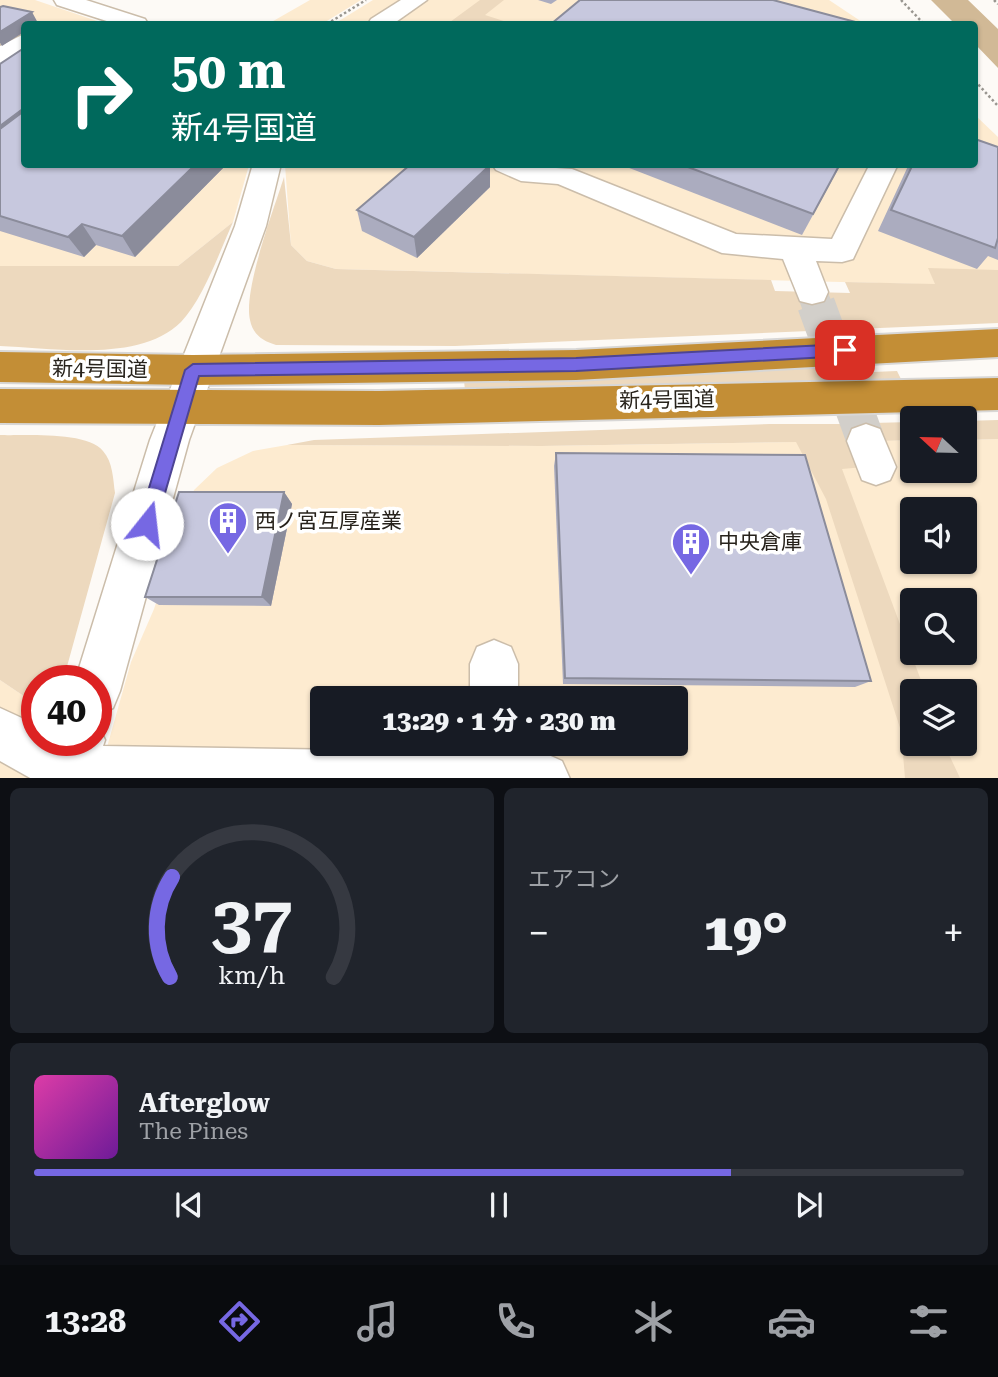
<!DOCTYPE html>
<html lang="ja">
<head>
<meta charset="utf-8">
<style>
	:root { --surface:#171b24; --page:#20242c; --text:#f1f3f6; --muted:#9ea1a6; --line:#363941; --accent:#7668e3 }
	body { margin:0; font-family:"Roboto Serif","Noto Sans JP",serif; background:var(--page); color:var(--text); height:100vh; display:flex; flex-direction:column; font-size:26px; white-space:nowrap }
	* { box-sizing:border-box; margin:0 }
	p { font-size:23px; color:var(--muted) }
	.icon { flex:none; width:38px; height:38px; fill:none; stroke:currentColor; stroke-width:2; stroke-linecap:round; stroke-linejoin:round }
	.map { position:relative; height:778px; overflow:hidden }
	.details { display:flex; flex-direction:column; gap:10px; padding:10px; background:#0d0f14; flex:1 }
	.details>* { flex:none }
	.hud { position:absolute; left:21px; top:21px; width:957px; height:147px; border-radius:7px; box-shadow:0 2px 5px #0004; background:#00695c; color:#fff; overflow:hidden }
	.needle { width:46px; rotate:292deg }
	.controls { position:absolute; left:900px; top:406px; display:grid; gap:14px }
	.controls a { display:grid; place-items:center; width:77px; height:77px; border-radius:7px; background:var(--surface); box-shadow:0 2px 5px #0004; font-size:35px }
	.speed { position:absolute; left:21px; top:665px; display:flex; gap:14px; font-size:35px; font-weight:700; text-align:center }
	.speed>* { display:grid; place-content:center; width:91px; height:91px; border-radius:50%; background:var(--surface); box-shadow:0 2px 5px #0004; line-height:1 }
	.speed .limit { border:10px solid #d22; background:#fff; color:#111 }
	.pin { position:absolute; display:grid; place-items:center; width:60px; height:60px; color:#fff; margin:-30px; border-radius:14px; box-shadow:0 4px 10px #0006 }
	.me { position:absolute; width:77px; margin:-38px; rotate:16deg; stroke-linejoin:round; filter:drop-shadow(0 0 5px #0008) }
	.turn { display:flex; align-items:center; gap:24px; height:147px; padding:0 35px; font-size:32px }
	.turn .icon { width:91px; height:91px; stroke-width:2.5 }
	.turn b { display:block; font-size:49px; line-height:60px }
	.big { font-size:52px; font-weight:800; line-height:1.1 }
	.details .widget { flex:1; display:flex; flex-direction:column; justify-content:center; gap:10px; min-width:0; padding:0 24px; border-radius:10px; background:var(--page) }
	.details .dial { align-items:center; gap:0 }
	.dial svg { height:182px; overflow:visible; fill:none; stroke:var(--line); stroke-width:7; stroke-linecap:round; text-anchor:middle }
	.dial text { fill:var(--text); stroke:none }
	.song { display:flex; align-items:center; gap:21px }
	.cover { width:84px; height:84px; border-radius:10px; background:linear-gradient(135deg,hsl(320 70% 55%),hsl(280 70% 35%)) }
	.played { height:7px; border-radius:4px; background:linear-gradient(90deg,var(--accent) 75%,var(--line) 75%) }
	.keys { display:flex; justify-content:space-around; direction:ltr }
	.heat { display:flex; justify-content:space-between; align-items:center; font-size:38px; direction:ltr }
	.details .tiles { flex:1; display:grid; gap:10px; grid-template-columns:1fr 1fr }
	.widget:last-child { grid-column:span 2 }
	.trip { position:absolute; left:310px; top:686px; width:378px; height:70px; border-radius:7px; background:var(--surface); box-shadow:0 2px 5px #0004; font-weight:800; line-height:70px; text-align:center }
	.tab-bar { display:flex; height:112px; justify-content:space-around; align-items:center; background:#090b0e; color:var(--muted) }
	.tab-bar .icon { width:49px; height:49px }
	.tab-bar .active { color:var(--accent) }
	.tab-bar b { font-size:32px; color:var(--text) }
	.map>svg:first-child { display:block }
	.built { fill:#fdebd0; fill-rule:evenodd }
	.green { fill:#edd9be }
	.water { fill:#d1b996 }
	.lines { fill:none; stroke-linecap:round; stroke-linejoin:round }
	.minor-tunnel-far1 { stroke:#d2cfca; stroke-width:30; stroke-dasharray:30 15; stroke-linecap:butt }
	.minor-tunnel { stroke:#d2cfca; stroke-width:38; stroke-dasharray:38 18; stroke-linecap:butt }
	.minor-casing { stroke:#cbbdaa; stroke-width:3 }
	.highway-casing { stroke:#d8d7d6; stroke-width:4 }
	.path { stroke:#999690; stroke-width:2.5; stroke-dasharray:2.5 2.5; stroke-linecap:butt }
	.minor { fill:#fff; fill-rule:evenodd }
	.highway { fill:#c38e36; fill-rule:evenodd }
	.wall { fill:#abacbf }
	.shaded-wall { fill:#8b8c9b }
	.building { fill:#c7c8de; stroke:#8b8c9b; stroke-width:2 }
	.route { fill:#7668e3; stroke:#4d4494; stroke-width:2 }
	.labels { text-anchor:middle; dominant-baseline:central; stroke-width:7; stroke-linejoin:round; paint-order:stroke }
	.street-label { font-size:21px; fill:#27221b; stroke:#fff }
	.poi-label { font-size:21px; fill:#27221b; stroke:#fff; text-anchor:start }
</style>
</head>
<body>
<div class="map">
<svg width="998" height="779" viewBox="0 0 998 779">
	<rect width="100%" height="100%" fill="#fdfaf6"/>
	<g class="built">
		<path d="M0 0H35L106 24H24V164L249 165 233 222 178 266H0Z"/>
		<path d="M310 0H361L322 24H268Z"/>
		<path d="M373 0H829L865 24H334Z"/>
		<path d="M975 115 998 137V286L336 269 307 261 291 245 285 165 975 164Z"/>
		<path d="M998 439V778L98 779 131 662 154 609 194 490 217 468 253 451 287 445 541 446 912 440V471H964V440ZM912 509H964V562H912ZM912 600H964V653H912ZM912 691H964V744H912ZM322 698H676V744H322Z"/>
		<path d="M0 680 37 705V740L31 778H0Z"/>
	</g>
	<g class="green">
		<path d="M480 0H504L485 15 513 24H437L450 22Z"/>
		<path d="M284 177 291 245 307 261 336 269 771 280 775 291 850 293 845 282 935 284 928 268 998 270V323L455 346 276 345C263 341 253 335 250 320 243 290 274 209 284 177Z"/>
		<path d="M233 222C220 251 203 299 181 322 140 363 53 348 0 346V266H178Z"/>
		<path d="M817 362 824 374 897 371 904 385 465 390 464 381Z"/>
		<path d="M998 420V439L964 440V421Z"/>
		<path d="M912 422V440L880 441 872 423Z"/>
		<path d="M770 424H847L864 467 842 469 925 691H912V744H944L960 778H905L901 731 826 499 796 442 541 446 287 445 314 440Z"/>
		<path d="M0 435C24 436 87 431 103 451 113 462 113 479 115 493L63 681H37V705L0 680Z"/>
	</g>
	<path class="water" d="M931 0H968L998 29V68L975 44V24H955Z"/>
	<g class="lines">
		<path class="minor-tunnel-far1" d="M812 292 817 306"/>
		<path class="minor-tunnel" d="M816 304 866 441"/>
		<g class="minor-casing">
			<g id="minor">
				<path d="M54 0H86L145 19 148 24H116L57 5Z"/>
				<path d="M401 0H427L393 24H368L371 19Z"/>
				<path d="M24 34V51L0 64V46Z"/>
				<path d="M253 164H281L266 226 189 440 120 691 113 708 96 715V681H75L150 440 235 226Z"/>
				<path d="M492 164 572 169 736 234 832 239 870 164H898L853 259 842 262 816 261 828 292 824 301 812 304 800 301 783 259 722 253 558 184 521 181 496 170Z"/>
				<path d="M866 424 880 429 896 467 890 480 876 485 862 480 847 441 852 429Z"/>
				<path d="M494 640 511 647 518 664V698H470V664L477 647Z"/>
				<path d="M0 708 37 725V740H96V721L105 740 103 746 467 752 468 744H518V753H544L562 761 570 779H32L0 761Z"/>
			</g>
		</g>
		<g class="highway-casing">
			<g id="highway">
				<path d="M998 329V357L576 380 193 385 0 382V352L193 355 576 350Z"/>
				<path d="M998 378V410L379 425 0 423V389L379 391Z"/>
			</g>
		</g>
		<g class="path">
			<path d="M901 0 924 24"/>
			<path d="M994 0 998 4"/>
			<path d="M327 24 366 0"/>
			<path d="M975 81 998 106"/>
		</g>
		<use href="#minor" class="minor"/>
		<use href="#highway" class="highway"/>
	</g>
	<g class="wall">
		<path d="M538 0H557L551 4Z"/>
		<path d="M0 64 227 164 135 257 96 245 84 257 0 231Z"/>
		<path d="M998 147V260L988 256 977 269 878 231 909 164H975Z"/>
		<path d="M619 164H841L802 235Z"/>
		<path d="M490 165V187L417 258 362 231 357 210Z"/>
		<path d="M556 453 871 681 855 687 563 684 554 466Z"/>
		<path d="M284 492 292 504 271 606 159 605 145 597Z"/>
	</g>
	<g class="shaded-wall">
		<path d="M32 12 38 23 36 24H24V32L2 46 0 43V32Z"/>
		<path d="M24 108V140L0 159V126Z"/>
		<path d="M196 164H227L135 257 122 236Z"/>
		<path d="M490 165V187L417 258 414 237Z"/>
		<path d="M82 224 96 245 84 257 68 237Z"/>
		<path d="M284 492 292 504 271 606 262 597Z"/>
	</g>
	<g class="building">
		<path d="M580 0H773L863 24H551Z"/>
		<path d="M3 6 32 12 0 32V7Z"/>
		<path d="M24 48V108L0 126V64Z"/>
		<path d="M24 111V164H196L122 236 82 224 68 237 0 216V129Z"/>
		<path d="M975 139 998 147V238L995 248 891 210 913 164H975Z"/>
		<path d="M411 164H487L490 165 414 237 357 210Z"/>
		<path d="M680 164H840L813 214Z"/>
		<path d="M556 453 805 455 871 681 565 678Z"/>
		<path d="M179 492H284L262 597H145Z"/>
	</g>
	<path class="route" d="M845 344 853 350 845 356 576 371 199 376 156 524 154 530 147 533 141 530 138 524 185 370 193 364 576 358Z"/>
	<defs>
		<g id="building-pin" transform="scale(2.0125)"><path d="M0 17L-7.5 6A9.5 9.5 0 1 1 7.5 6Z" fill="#7668e3" stroke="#fff"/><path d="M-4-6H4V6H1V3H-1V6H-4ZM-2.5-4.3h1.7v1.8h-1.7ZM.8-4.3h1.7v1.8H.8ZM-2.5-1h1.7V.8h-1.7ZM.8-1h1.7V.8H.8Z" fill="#fff"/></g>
	</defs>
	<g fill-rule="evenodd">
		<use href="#building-pin" x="228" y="521"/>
		<use href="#building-pin" x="691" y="542"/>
	</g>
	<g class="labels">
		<g class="street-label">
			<text transform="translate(100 369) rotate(1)">新4号国道</text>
			<text transform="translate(667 400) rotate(-1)">新4号国道</text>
		</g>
		<g class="poi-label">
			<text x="255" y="521">西ノ宮互厚産業</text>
			<text x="718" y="542">中央倉庫</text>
		</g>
	</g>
</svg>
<div class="controls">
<a><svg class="needle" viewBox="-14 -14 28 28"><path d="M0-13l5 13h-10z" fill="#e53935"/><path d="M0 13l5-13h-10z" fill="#9ea1a6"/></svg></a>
<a><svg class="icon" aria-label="sound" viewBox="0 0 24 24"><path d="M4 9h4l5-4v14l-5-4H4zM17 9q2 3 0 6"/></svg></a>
<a><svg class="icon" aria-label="search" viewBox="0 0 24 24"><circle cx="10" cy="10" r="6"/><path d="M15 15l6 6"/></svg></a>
<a><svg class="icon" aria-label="layers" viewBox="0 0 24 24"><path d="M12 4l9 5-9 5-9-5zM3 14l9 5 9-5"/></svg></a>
</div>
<div class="speed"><div class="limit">40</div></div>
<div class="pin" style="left:845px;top:350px;background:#d93025"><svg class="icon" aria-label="arrive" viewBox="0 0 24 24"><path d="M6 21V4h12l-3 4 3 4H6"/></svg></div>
<svg class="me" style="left:147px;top:524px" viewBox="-20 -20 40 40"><circle r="19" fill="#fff"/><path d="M0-13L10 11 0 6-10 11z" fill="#7668e3"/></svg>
<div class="trip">13:29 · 1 分 · 230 m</div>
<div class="hud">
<div class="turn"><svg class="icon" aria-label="right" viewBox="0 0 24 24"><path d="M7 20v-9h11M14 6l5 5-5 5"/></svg><div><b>50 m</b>新4号国道</div></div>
</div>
</div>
<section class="details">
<div class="tiles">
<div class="widget dial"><svg viewBox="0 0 100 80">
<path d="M14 69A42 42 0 1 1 86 69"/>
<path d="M14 69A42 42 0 0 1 15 25" stroke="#7668e3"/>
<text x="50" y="56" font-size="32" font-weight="700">37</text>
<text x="50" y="72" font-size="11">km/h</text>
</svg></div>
<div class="widget"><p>エアコン</p>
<div class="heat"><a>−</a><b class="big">19°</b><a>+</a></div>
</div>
<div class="widget">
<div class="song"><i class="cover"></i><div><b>Afterglow</b><p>The Pines</p></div></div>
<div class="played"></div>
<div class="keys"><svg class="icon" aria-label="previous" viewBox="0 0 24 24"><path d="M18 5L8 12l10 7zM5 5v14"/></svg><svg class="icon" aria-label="pause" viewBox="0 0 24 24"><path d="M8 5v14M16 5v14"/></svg><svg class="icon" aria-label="next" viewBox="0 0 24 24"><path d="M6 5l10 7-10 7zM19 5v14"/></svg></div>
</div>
</div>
</section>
<nav class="tab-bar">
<b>13:28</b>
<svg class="icon active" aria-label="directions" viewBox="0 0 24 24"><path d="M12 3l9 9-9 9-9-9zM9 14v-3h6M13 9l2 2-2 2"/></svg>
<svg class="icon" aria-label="music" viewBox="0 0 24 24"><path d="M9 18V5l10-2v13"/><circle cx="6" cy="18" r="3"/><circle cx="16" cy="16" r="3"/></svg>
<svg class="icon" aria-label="phone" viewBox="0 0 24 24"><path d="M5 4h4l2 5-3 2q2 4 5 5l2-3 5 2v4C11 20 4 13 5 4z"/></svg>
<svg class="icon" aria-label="climate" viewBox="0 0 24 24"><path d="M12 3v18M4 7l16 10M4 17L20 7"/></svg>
<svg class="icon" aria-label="car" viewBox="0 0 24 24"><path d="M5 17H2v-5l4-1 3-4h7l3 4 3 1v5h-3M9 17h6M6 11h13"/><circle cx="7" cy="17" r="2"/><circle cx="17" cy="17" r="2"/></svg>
<svg class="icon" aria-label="filters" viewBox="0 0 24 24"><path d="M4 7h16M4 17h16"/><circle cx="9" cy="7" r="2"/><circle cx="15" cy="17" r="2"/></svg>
</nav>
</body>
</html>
